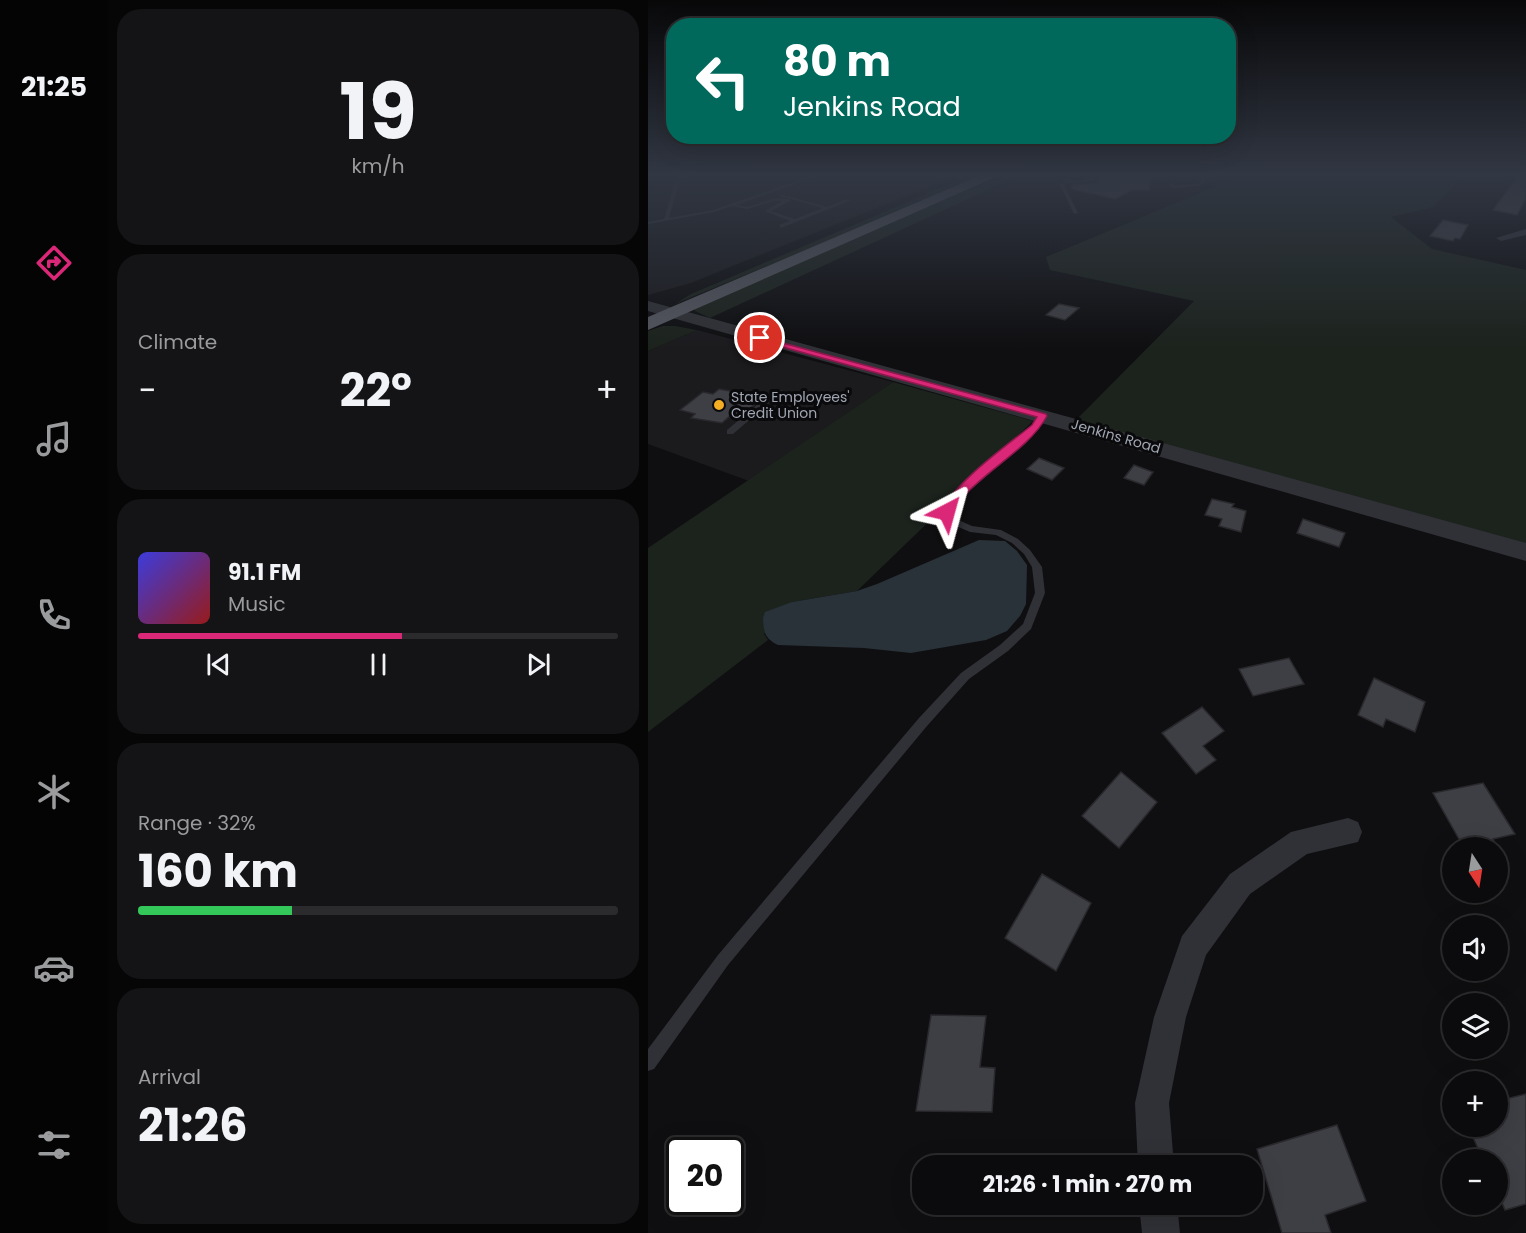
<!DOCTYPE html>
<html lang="en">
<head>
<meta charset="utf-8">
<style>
	:root { --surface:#0b0b0d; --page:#141416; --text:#f1f3f6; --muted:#9a9b9d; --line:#2b2b2e; --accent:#db2777 }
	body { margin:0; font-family:Poppins,sans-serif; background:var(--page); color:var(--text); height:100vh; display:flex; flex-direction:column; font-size:22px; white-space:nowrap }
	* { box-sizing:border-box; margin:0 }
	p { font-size:20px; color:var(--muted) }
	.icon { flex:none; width:33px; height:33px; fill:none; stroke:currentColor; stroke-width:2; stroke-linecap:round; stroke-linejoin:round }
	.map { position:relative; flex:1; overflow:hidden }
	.drawer { display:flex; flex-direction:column; gap:9px; padding:9px; background:#060607; width:540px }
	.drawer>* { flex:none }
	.banner { position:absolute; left:18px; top:18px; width:570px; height:126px; border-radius:24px; box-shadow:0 6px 24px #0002,0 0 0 2px var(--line); background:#00695c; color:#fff; overflow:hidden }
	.needle { width:39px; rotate:168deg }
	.tools { position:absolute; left:794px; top:837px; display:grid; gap:12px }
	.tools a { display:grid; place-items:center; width:66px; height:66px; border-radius:50%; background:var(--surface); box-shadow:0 6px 24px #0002,0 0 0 2px var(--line); font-size:30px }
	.speed { position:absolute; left:18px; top:1137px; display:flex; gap:12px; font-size:30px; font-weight:700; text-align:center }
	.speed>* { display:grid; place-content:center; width:78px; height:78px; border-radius:50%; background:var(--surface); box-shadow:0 6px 24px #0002,0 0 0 2px var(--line); line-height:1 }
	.speed .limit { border:3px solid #111; border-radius:9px; background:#fff; color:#111 }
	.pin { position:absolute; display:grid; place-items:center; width:51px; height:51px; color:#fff; margin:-26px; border:3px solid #fff; border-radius:50%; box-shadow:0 2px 6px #0007 }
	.me { position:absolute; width:66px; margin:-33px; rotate:39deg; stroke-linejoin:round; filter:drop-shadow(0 0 4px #0008) }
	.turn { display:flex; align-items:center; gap:21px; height:126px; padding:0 18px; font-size:27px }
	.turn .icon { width:78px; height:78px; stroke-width:2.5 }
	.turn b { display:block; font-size:42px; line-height:51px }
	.big { font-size:45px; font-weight:700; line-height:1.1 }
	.drawer .card { flex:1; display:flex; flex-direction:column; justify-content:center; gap:9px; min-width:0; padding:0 21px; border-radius:24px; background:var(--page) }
	.drawer .dial { align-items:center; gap:0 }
	.dial b { font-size:78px; line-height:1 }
	.song { display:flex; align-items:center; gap:18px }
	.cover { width:72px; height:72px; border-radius:9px; background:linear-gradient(135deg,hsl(240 70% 55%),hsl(0 70% 35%)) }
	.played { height:6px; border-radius:3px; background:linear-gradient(90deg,var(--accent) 55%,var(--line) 55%) }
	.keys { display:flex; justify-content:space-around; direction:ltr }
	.heat { display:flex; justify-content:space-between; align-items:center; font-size:33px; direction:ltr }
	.charge { height:9px; border-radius:4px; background:linear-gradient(90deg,#34c759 32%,var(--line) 0) }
	.trip { position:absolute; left:264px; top:1155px; width:351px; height:60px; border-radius:24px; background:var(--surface); box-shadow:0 6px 24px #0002,0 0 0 2px var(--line); font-weight:700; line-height:60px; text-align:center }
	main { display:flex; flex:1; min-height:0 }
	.menu { display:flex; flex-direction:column; width:108px; justify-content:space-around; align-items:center; background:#040405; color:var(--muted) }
	.menu .icon { width:42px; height:42px }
	.menu .active { color:var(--accent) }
	.menu b { font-size:27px; color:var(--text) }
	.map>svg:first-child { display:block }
	.built { fill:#1b1b1e }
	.green { fill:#1c231d }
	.water { fill:#293239 }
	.building { fill:#3e3f44; stroke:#29292d; stroke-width:1.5 }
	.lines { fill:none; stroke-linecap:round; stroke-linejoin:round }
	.service { fill:#303136; fill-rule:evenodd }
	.minor { fill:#303136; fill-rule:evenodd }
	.tertiary { fill:#303136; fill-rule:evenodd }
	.trunk { fill:#54565e; fill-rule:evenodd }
	.route { fill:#db2777; stroke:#8e194d; stroke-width:1.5 }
	.poi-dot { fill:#f5ad24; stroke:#0a0a0c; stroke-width:2 }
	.labels { text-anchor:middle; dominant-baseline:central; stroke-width:6; stroke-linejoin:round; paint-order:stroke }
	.far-poi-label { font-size:14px; fill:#a0a6b2; stroke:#0a0a0c; text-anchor:start }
	.far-street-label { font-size:14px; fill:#a0a6b2; stroke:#0a0a0c }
</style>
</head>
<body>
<main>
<nav class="menu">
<b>21:25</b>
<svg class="icon active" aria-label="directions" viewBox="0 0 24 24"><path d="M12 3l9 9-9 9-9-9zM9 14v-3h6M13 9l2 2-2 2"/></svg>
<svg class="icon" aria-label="music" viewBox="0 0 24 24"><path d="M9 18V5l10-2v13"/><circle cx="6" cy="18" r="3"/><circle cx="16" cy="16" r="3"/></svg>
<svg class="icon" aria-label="phone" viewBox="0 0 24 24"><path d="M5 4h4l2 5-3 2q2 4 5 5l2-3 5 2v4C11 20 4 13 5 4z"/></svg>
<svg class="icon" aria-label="climate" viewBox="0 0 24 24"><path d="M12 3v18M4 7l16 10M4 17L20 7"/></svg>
<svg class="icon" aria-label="car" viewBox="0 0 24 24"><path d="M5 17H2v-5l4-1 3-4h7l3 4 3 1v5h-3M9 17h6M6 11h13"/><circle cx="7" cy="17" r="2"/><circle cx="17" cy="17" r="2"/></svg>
<svg class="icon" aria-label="filters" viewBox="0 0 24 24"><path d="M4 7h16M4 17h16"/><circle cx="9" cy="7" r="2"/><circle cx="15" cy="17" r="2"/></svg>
</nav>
<section class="drawer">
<div class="card dial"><b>19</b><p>km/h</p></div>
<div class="card"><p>Climate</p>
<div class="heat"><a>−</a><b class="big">22°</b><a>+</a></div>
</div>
<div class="card">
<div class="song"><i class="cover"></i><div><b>91.1 FM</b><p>Music</p></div></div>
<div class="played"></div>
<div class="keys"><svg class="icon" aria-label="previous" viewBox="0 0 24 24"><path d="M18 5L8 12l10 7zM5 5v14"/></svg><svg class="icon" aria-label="pause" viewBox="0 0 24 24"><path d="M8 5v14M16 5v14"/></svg><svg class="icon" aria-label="next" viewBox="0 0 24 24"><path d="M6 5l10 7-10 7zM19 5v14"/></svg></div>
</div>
<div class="card"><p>Range · 32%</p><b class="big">160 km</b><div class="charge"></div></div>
<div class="card"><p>Arrival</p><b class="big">21:26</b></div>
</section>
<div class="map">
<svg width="878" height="1233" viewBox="0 0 878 1233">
	<rect width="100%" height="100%" fill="#0f0f11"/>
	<g class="built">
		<path d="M0 176H303L43 283 0 295Z"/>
		<path d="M49 330 245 382 101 481 0 444V351Z"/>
	</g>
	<g class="green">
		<path d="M303 176H308L43 283 296 179Z"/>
		<path d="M321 176H338L27 304 43 294Z"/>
		<path d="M354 176H370L62 318 47 311V309L254 217Z"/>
		<path d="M593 176H815L785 207 743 217 784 249 878 270V544L427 421 546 301 402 270 398 257Z"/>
		<path d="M15 326H27L49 330 0 351V331Z"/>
		<path d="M245 382 385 421 209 591 144 602 116 634 120 640 0 732V548Z"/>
	</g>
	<path class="water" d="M331 540 357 541 369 551 379 565 378 604 372 616 359 631 338 640 263 653 216 648 130 645C116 638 116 632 115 618L117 612 144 602 209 591 229 584Z"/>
	<g class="building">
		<path d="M451 176H508L503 179 501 190H484L467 199 424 189V185L451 183Z"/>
		<path d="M870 176H878V198L869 215 845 210Z"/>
		<path d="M795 220 820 225 812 239 807 238 805 241 782 236Z"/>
		<path d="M411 304 431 308 417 320 398 315Z"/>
		<path d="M71 389 104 395 95 402 106 405 91 417 82 416 74 423 43 418 47 414 32 410 55 392 65 394Z"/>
		<path d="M391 458 416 468 404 480 379 469Z"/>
		<path d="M486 465 505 472 496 485 476 478Z"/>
		<path d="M564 499 586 504 584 507 598 511 593 532 571 526 574 519 557 515Z"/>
		<path d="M655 519 697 533 691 547 649 533Z"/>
		<path d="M641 658 656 684 605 696 591 669Z"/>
		<path d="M726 678 777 702 767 732 738 719 735 727 710 715Z"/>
		<path d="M554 707 576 731 555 746 568 760 548 774 514 733Z"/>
		<path d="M473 772 509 802 471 848 434 816Z"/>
		<path d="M835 783 867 834 845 839 848 845 816 848 785 793Z"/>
		<path d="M394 874 443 903 408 971 357 938Z"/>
		<path d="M283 1015 338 1016 332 1067 347 1068 344 1112 268 1111Z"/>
		<path d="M878 1094V1204L857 1210 849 1191V1160H835L820 1126H849V1101Z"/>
		<path d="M689 1125 718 1201 677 1215 683 1233H634L609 1149Z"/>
	</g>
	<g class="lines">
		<g class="service">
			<path d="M32 176H37L31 183 21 218 65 210 163 176H170L89 205 99 207 128 198 142 199V201L123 211 147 219 175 208 132 196V194L179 207 199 199 203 200 133 228 131 225 142 221 117 211 134 201H126L99 209 84 206 66 212 0 224V222L16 219 27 183Z"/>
			<path d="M310 176H314V178L310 179Z"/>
			<path d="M443 176H447L445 181C434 183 425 181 416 185L430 213 426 214 412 185 419 181 415 180V178L431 181 441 179Z"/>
			<path d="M551 176H555L558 181 550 186 525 188 520 184 524 183 526 186 549 184 554 181Z"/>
			<path d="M128 389 135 391 85 434H79V430Z"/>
			<path d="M392 414 399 416 391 429 308 503 304 512 306 518 324 526 353 530 370 539 382 550 394 567 397 593 383 629 360 651 321 679 279 726 80 965 6 1069 0 1071V1049L70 955 271 718 313 673 352 645 375 624 387 593 384 567 376 554 364 543 348 535 322 532 299 522 294 512 301 499 385 425Z"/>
		</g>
		<g class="minor">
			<path d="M878 229V235L853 241 848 238Z"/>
			<path d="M700 818 710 822 714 832 710 842 659 854 602 894 558 955 538 1017 521 1103 526 1166H490L487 1103 506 1017 534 936 582 874 643 832Z"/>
			<path d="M491 1204H529L532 1233H494Z"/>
		</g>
		<path class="tertiary" d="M0 301 878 543V561L0 311Z"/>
		<path class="trunk" d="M331 176H350L0 330V317Z"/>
	</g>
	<linearGradient id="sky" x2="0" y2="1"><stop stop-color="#080809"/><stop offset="0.5" stop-color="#313743"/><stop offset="1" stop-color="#313743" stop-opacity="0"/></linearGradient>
	<rect width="878" height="349" fill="url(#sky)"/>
	<path class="route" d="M109 336 398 414 399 416C378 454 326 474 303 514L299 516 293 512C308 481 357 447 384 425L389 417 109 340Z"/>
	<circle class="poi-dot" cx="71" cy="405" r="6"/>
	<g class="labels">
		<g class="far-poi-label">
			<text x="83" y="397">State Employees'<tspan x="83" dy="16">Credit Union</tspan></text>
		</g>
		<g class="far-street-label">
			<text transform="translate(468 436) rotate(16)">Jenkins Road</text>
		</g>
	</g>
</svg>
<div class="tools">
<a><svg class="needle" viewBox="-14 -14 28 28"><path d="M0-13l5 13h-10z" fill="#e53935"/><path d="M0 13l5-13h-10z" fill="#9a9b9d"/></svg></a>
<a><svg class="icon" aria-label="sound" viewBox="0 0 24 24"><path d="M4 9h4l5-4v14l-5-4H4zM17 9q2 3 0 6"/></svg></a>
<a><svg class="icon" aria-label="layers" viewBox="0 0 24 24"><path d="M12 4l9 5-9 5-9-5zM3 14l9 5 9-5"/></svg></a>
<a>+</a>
<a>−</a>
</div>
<div class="speed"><div class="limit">20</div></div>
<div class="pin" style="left:112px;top:338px;background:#d93025"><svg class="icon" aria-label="arrive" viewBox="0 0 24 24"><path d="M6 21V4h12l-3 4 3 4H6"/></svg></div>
<svg class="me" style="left:299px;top:512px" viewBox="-20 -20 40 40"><path d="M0-17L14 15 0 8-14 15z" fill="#db2777" stroke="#fff" stroke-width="4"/></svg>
<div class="trip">21:26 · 1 min · 270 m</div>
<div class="banner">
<div class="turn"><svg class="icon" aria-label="left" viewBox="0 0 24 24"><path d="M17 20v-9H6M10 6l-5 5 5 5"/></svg><div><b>80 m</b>Jenkins Road</div></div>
</div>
</div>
</main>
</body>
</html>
